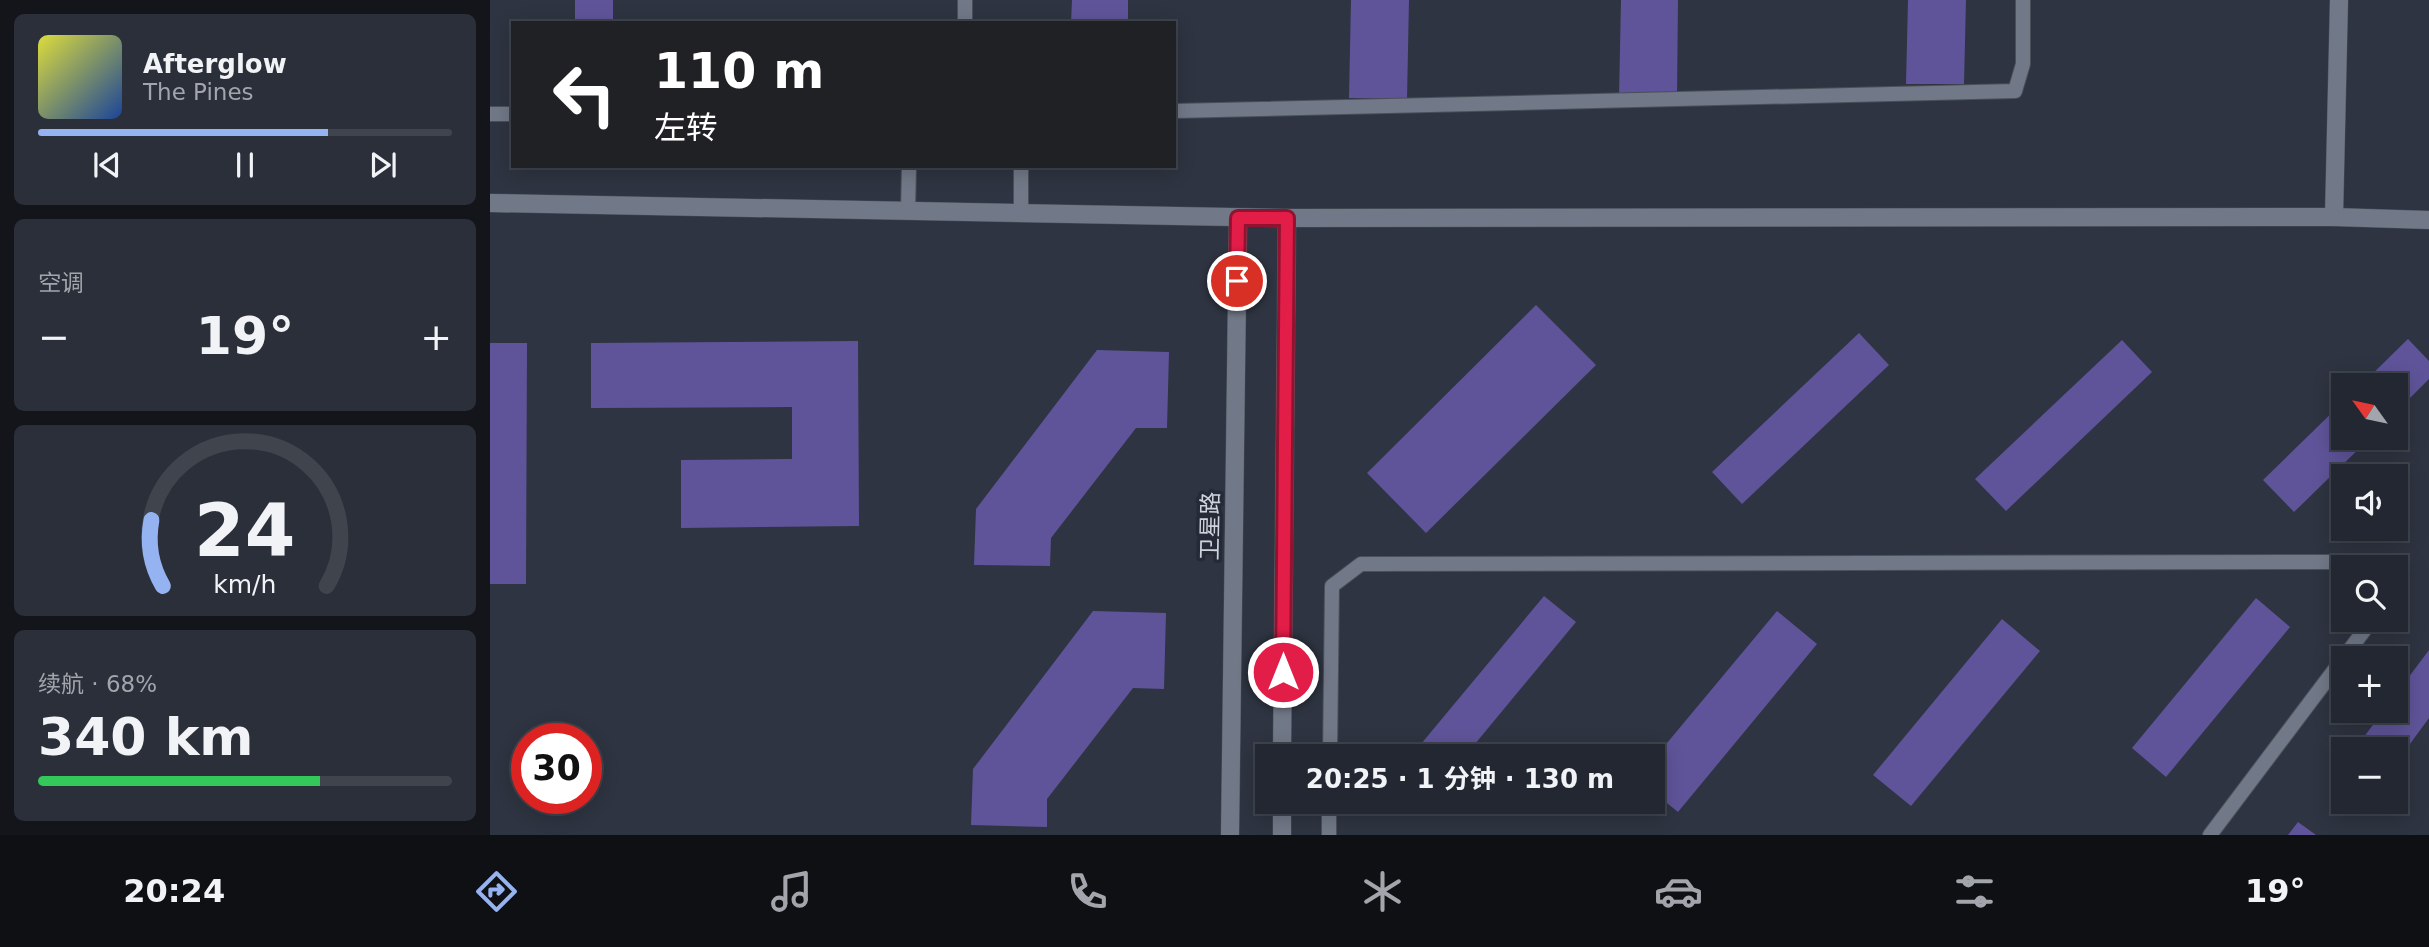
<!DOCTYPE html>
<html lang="zh">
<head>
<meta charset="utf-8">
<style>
	:root { --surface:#222731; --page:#2a2f39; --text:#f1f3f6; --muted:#a2a5ab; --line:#3f444d; --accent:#95b2f1 }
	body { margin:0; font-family:"DejaVu Sans","Noto Sans SC",sans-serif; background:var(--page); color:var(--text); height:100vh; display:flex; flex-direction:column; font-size:26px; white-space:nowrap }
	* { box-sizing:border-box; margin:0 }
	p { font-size:23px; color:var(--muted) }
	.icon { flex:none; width:38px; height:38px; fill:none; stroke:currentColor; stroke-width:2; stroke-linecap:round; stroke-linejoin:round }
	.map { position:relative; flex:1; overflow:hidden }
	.drawer { display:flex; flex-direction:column; gap:14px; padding:14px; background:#13151b; width:490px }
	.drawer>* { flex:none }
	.banner { position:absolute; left:21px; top:21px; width:665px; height:147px; border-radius:0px; box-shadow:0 4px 18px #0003,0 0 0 2px var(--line); background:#202124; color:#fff; overflow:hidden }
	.needle { width:46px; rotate:303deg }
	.buttons { position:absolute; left:1841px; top:373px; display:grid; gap:14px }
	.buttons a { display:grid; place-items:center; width:77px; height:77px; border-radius:0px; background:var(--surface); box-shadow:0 4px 18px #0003,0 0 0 2px var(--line); font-size:35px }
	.speed { position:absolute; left:21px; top:723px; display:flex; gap:14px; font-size:35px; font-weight:700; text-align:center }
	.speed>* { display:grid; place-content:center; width:91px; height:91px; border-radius:50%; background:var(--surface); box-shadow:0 4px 18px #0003,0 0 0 2px var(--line); line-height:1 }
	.speed .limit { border:10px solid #d22; background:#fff; color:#111 }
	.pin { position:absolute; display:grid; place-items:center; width:60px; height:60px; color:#fff; margin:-30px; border:4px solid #fff; border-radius:50%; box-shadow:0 2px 7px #0007 }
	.me { position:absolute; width:77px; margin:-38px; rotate:0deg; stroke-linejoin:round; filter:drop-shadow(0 0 5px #0008) }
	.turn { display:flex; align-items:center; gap:24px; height:147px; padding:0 28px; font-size:32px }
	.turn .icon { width:91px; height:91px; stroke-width:2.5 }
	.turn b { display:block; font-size:49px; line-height:60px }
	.big { font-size:52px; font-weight:700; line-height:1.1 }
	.drawer .tile { flex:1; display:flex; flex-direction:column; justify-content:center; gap:10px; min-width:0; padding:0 24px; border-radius:10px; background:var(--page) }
	.drawer .dial { align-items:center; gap:0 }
	.dial svg { height:182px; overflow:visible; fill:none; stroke:var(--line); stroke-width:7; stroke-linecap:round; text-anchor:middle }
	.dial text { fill:var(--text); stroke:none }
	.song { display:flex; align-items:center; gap:21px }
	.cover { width:84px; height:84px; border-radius:10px; background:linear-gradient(135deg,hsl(60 70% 55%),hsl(220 70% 35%)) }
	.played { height:7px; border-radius:4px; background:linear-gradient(90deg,var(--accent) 70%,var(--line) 70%) }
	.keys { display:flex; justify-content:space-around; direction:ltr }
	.heat { display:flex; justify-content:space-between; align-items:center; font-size:38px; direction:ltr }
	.charge { height:10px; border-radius:5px; background:linear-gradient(90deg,#34c759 68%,var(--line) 0) }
	.trip { position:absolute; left:765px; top:744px; width:410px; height:70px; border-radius:0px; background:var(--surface); box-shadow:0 4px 18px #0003,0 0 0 2px var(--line); font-weight:700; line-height:70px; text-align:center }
	.tabs { display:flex; height:112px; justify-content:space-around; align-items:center; background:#0e1014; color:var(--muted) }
	.tabs .icon { width:49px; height:49px }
	.tabs .on { color:var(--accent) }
	.tabs b { font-size:32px; color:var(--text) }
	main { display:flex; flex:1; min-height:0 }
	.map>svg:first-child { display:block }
	.building { fill:#5f5499 }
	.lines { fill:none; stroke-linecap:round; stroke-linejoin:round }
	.lane-casing { stroke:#4a4f5a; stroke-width:16 }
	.street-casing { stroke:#4a4f5a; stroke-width:19 }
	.secondary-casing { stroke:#4a4f5a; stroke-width:19 }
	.lane { stroke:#717887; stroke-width:14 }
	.street { stroke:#717887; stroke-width:18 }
	.secondary { stroke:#717887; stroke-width:18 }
	.route-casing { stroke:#92132f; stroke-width:18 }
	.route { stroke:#e11d48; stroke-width:12 }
	.labels { text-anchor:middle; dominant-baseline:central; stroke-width:7; stroke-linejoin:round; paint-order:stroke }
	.street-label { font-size:23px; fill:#cfd3db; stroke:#242a37 }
</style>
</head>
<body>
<main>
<section class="drawer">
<div class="tile">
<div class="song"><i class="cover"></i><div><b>Afterglow</b><p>The Pines</p></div></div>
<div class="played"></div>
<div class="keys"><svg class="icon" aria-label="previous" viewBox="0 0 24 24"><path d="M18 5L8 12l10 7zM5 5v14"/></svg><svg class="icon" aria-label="pause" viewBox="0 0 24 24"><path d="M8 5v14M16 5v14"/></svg><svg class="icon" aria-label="next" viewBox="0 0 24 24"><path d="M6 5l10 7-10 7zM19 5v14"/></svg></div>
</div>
<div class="tile"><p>空调</p>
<div class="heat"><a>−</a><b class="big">19°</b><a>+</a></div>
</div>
<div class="tile dial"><svg viewBox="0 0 100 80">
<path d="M14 69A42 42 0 1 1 86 69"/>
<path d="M14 69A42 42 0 0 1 9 40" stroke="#95b2f1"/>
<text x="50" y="56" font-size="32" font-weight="700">24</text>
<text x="50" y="72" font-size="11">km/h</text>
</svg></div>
<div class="tile"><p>续航 · 68%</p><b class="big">340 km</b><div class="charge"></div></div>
</section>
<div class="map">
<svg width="1939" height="835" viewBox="0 0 1939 835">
	<rect width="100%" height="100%" fill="#2e3441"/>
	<g class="building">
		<rect x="85" y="0" width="38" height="23"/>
		<path d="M582 0H638V23H581Z"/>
		<path d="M861 0H919L917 99 859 98Z"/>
		<path d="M1131 0H1188L1187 98 1129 97Z"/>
		<path d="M1418 0H1476L1474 84H1416Z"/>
		<path d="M1046 305 1106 365 936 533 877 473Z"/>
		<path d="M1369 333 1399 365 1252 504 1222 472Z"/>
		<path d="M1918 339 1939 361V379L1906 412V385H1871Z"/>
		<path d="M1632 340 1662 372 1516 511 1485 479Z"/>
		<path d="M368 341 369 526 191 528V460L302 459V407L101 408V343Z"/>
		<path d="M0 343H37L36 584H0Z"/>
		<path d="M607 350 679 352 677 428H646L561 538 560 566 484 565 486 509Z"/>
		<path d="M1853 402V438H1880L1804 512 1773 480Z"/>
		<path d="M1054 596 1086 622 975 756H921Z"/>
		<path d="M1766 598 1800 627 1676 777 1642 748Z"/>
		<path d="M603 611 676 613 674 689 643 688 557 799V827L481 825 483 769Z"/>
		<path d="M1287 611 1327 644 1188 812 1162 791V761Z"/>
		<path d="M1512 619 1550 651 1421 806 1383 775Z"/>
		<path d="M1939 650V718L1906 763V749H1865L1894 710H1906V694Z"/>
		<path d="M914 802H937L928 813Z"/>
		<path d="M1808 822 1826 835H1798Z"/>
	</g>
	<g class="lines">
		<g class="lane-casing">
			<g id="lane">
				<path d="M475 0V23"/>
				<path d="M684 111 1525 91 1533 64V0"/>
				<path d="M0 114H23"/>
				<path d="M531 166V213"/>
				<path d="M418 211 419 166"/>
				<path d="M840 756 842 586 871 564 1841 562 1857 567"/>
				<path d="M839 835V802"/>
				<path d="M1720 835 1882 620"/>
			</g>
		</g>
		<g class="street-casing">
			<g id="street">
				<path d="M792 756 797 218"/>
				<path d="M740 835 748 218"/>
				<path d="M792 835V802"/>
			</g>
		</g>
		<g class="secondary-casing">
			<g id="secondary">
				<path d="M0 203 797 218 1844 217 1939 220"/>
				<path d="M1844 217 1849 0"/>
			</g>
		</g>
		<use href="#lane" class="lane"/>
		<use href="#street" class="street"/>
		<use href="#secondary" class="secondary"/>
	</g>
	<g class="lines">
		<g class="route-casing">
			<path id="route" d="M747 281 748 218H797L793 672"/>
		</g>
		<use href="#route" class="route"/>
	</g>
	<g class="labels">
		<g class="street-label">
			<text transform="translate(720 526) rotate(-89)">卫星路</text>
		</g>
	</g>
</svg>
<div class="buttons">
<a><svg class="needle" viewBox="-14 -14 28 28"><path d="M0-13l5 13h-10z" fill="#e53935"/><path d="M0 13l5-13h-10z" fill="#a2a5ab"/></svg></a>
<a><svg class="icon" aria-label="sound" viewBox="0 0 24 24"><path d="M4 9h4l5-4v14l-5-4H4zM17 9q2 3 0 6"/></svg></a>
<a><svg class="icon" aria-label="search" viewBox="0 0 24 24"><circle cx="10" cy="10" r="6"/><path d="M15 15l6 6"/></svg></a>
<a>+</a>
<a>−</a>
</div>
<div class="speed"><div class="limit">30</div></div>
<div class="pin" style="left:747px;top:281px;background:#d93025"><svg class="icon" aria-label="arrive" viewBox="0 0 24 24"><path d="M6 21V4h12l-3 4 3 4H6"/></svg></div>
<svg class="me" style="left:793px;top:672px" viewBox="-20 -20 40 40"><circle r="17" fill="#e11d48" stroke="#fff" stroke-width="3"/><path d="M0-11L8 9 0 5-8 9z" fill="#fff"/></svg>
<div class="trip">20:25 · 1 分钟 · 130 m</div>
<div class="banner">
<div class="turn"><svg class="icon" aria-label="left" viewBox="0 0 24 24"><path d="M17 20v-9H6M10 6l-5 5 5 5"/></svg><div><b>110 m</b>左转</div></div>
</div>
</div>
</main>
<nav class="tabs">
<b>20:24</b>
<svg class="icon on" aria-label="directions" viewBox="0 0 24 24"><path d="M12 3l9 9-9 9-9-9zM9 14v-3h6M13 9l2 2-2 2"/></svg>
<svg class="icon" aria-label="music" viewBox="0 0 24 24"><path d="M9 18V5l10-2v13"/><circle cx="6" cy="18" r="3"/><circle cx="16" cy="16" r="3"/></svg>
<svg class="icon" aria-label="phone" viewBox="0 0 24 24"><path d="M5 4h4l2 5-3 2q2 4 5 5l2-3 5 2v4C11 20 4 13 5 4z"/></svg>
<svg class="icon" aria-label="climate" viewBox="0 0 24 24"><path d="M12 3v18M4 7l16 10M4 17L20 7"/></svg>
<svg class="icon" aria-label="car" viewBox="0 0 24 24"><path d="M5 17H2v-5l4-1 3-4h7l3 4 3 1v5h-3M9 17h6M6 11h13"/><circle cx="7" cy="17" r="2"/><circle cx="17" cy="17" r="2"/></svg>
<svg class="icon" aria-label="filters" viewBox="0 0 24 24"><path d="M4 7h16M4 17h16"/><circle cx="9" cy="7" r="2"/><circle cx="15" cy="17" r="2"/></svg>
<b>19°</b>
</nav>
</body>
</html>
